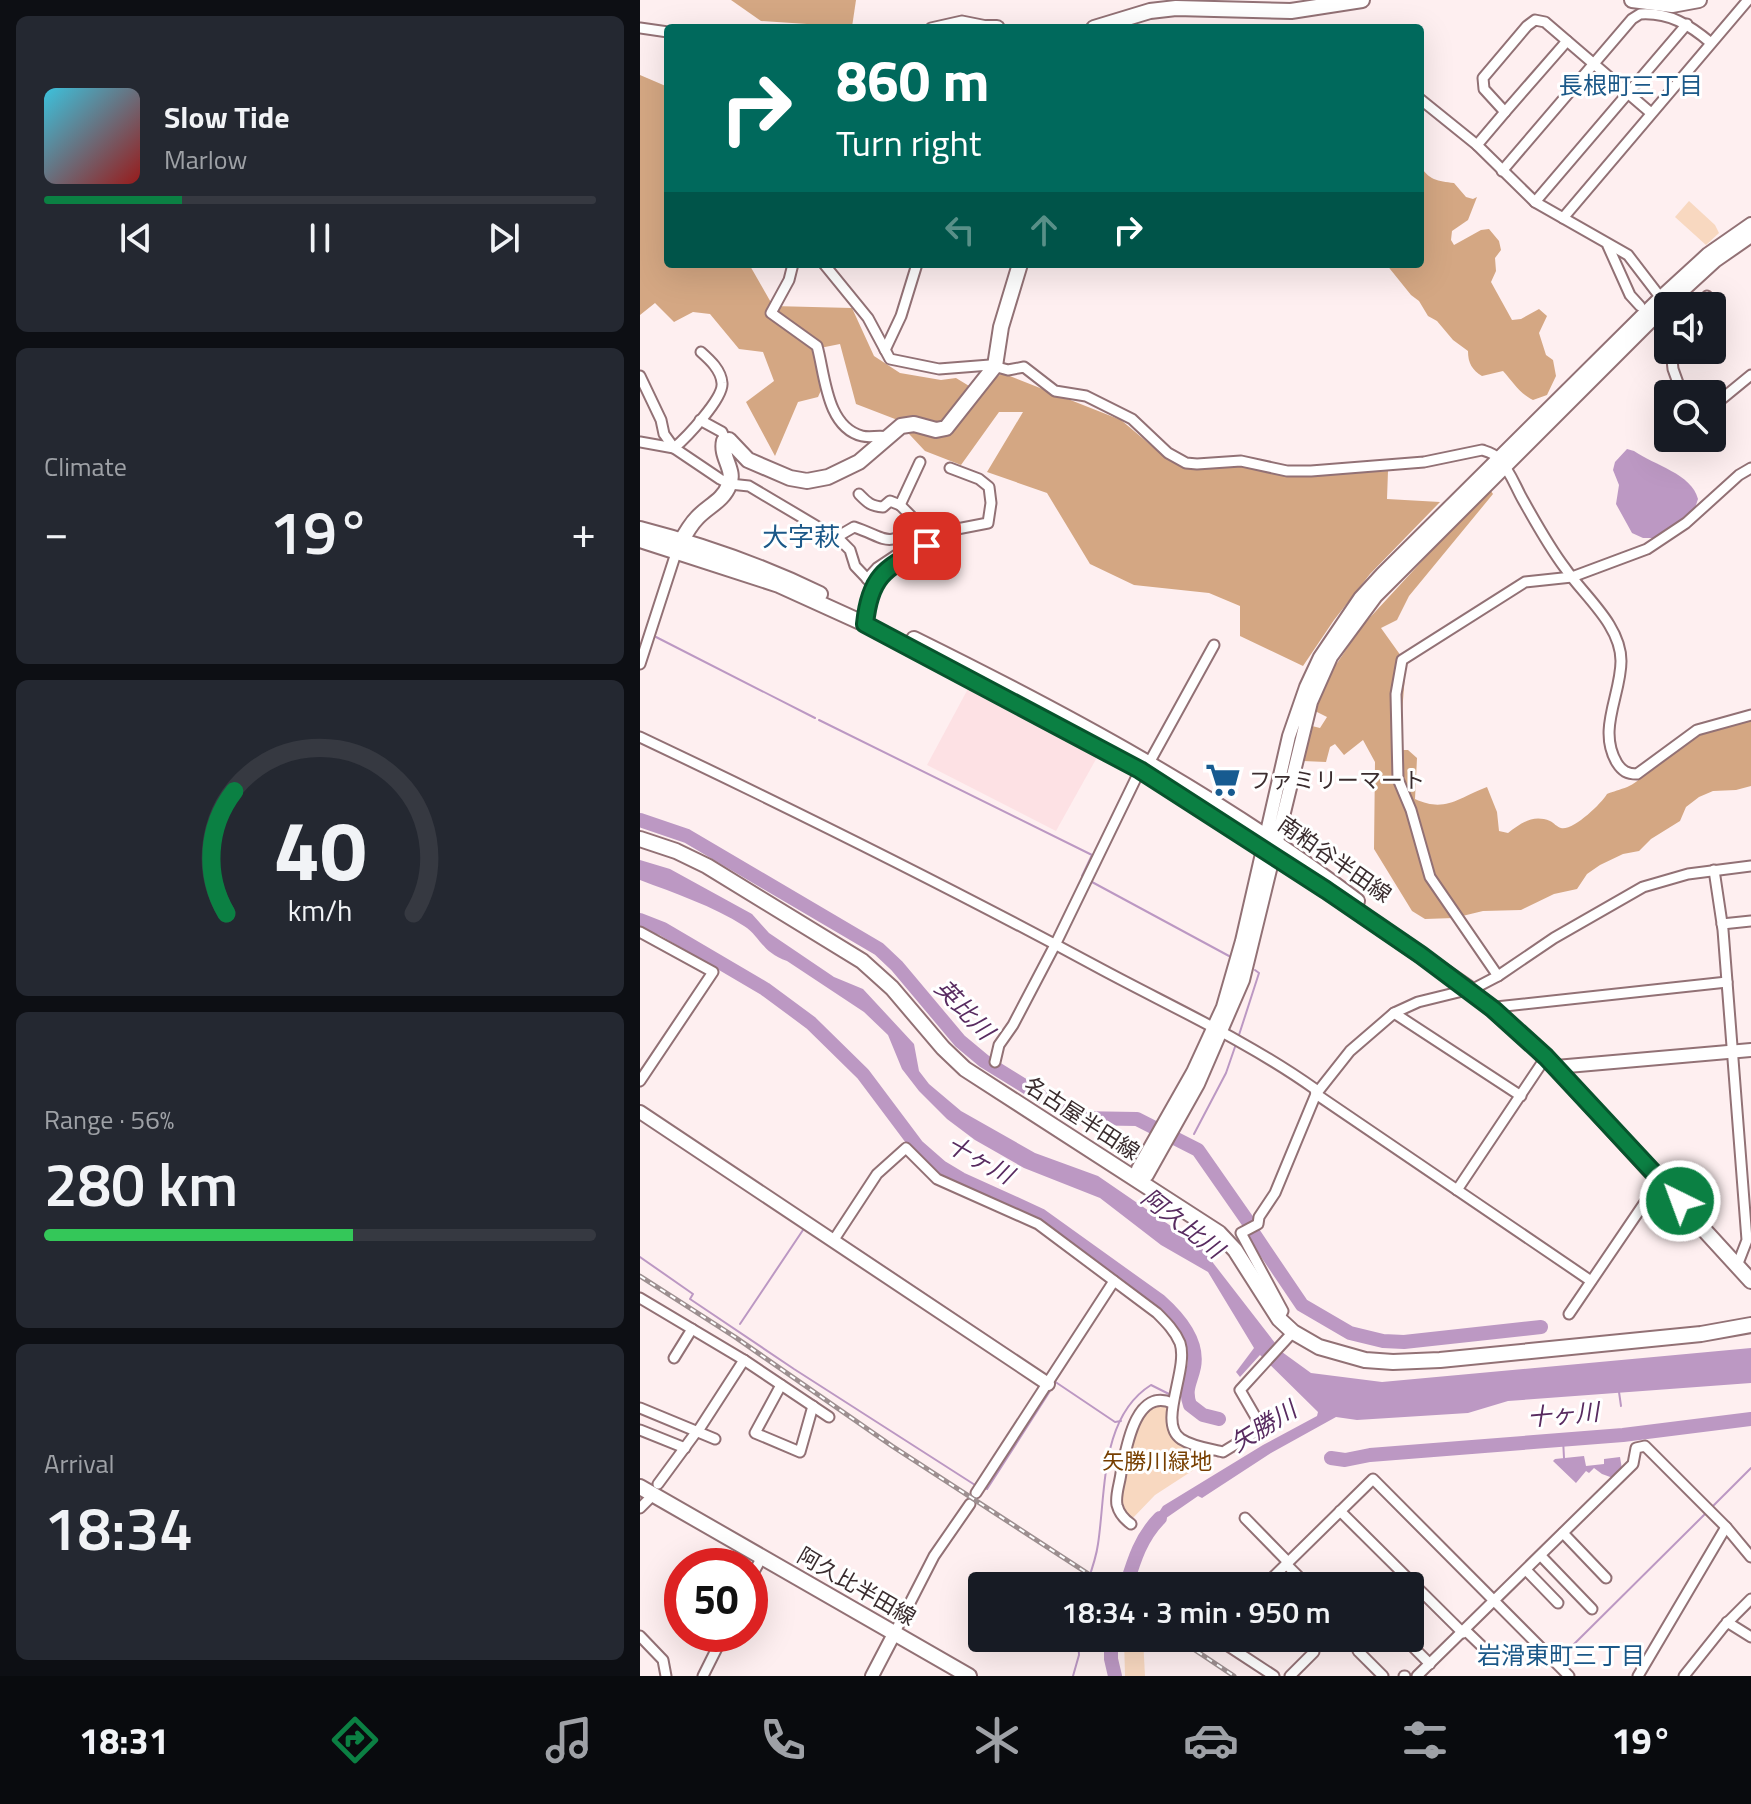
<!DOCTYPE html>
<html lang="en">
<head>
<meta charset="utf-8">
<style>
	:root { --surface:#171b24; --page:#242831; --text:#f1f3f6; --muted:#9ea1a6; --line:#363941; --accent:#0b8043 }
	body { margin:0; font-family:"Titillium Web","Noto Sans JP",sans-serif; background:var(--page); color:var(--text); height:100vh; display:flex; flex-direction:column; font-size:30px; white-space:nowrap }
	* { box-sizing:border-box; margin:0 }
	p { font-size:26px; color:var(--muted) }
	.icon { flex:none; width:44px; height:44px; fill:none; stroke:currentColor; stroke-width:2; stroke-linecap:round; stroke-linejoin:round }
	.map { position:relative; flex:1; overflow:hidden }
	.sheet { display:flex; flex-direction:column; gap:16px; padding:16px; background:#0d0f14; width:640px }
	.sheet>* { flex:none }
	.top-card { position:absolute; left:24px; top:24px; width:760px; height:244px; border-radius:8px; box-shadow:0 8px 32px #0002; background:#00695c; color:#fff; overflow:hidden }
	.tools { position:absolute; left:1014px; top:292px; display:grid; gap:16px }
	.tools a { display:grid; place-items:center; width:72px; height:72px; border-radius:8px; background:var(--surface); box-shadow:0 8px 32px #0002; font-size:40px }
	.speed { position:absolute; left:24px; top:1548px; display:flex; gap:16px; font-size:40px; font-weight:700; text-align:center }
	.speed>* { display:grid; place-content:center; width:104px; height:104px; border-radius:50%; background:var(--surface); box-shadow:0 8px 32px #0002; line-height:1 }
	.speed .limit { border:12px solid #d22; background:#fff; color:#111 }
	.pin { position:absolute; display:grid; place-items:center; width:68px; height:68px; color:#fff; margin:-34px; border-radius:16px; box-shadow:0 4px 12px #0006 }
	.me { position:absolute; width:88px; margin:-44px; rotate:318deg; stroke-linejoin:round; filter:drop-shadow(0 0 6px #0008) }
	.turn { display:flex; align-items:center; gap:28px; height:168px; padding:0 40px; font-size:36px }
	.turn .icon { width:104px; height:104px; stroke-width:2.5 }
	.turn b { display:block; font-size:56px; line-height:68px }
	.lanes { display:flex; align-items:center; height:76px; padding:0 40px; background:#0003; justify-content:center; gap:40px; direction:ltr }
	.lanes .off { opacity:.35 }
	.big { font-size:60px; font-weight:600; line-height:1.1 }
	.sheet .card { flex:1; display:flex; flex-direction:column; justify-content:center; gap:12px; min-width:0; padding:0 28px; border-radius:12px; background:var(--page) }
	.sheet .dial { align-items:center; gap:0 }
	.dial svg { height:208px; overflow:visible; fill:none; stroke:var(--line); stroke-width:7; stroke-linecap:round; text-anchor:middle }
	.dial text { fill:var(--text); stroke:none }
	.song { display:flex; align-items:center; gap:24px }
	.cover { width:96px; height:96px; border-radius:12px; background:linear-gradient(135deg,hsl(190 70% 55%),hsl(0 70% 35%)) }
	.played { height:8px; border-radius:4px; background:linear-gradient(90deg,var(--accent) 25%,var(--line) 25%) }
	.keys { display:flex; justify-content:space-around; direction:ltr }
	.heat { display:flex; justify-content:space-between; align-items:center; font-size:44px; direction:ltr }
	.charge { height:12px; border-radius:6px; background:linear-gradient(90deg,#34c759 56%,var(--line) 0) }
	.trip { position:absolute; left:328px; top:1572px; width:456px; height:80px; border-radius:8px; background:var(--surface); box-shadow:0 8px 32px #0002; font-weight:600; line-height:80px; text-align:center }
	.tabs { display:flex; height:128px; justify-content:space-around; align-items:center; background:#090b0e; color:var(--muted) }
	.tabs .icon { width:56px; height:56px }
	.tabs .selected { color:var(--accent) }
	.tabs b { font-size:36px; color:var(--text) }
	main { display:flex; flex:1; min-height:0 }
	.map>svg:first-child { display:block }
	.built { fill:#fde1e4 }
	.green { fill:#f8d8c0 }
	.forest { fill:#d4a783 }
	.water { fill:#bc98c3 }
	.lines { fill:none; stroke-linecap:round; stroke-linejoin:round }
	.stream { stroke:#bc98c3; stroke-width:2 }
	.river { stroke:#bc98c3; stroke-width:14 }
	.minor-casing { stroke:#927175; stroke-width:13 }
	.tertiary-casing { stroke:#927175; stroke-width:16 }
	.secondary-casing { stroke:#927175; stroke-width:18 }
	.primary-casing { stroke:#927175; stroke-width:18 }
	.minor { stroke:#fff; stroke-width:9 }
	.tertiary { stroke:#fff; stroke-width:12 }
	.secondary { stroke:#fff; stroke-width:14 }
	.primary { stroke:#fff; stroke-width:14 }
	.rail-casing { stroke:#9d8f90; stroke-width:5 }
	.rail { stroke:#fff; stroke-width:2; stroke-dasharray:6; stroke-linecap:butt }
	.route-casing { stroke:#07532c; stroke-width:20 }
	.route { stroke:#0b8043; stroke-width:14 }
	.labels { text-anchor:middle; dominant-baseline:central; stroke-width:6; stroke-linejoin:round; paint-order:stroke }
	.poi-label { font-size:22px; fill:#3a2c2e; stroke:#fff; text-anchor:start }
	.street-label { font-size:22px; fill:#3a2c2e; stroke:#fff }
	.park-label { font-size:22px; fill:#773f00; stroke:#fff }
	.neighbourhood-label { font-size:24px; fill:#1b5888; stroke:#fff }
	.water-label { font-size:24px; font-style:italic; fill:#582b60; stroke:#fff }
	.quarter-label { font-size:26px; fill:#1b5888; stroke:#fff }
</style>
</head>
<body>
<main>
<section class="sheet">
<div class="card">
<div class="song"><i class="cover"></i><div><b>Slow Tide</b><p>Marlow</p></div></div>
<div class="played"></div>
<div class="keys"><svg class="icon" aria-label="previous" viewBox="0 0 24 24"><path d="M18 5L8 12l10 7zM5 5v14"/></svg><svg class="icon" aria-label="pause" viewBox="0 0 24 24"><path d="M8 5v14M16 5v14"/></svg><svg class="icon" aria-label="next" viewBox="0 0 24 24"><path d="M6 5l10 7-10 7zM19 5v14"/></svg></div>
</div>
<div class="card"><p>Climate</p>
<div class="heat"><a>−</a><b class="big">19°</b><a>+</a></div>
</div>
<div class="card dial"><svg viewBox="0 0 100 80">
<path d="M14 69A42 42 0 1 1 86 69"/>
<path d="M14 69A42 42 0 0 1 17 22" stroke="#0b8043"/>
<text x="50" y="56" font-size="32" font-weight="700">40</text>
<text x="50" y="72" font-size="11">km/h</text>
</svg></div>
<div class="card"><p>Range · 56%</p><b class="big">280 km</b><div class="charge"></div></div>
<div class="card"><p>Arrival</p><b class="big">18:34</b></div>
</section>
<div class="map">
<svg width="1111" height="1676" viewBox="0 0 1111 1676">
	<rect width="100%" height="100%" fill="#feeff0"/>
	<path class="built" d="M330 685 460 752 416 831 287 765Z"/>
	<g class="green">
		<path d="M1049 201 1075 225 1079 233 1066 245 1035 217Z"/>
		<path d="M516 1405 528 1408 532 1435 575 1454V1456L515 1495 490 1521 486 1518 478 1500 497 1427 507 1410Z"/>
		<path d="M484 1638H503L505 1676H485Z"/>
	</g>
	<g class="forest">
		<path d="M91 0H216L212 27 121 21Z"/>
		<path d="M0 75 28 87V264H109L133 306 212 308 234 356 260 373 301 380 316 378 339 392 362 373 481 420 526 458 543 465 605 466 652 477 748 471 747 499 800 502 730 574 694 620 663 666 600 636V606L569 593 494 585 450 564 407 493 347 472 383 412H359L321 465 285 451 255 419 216 404 200 344 175 349 183 386 178 397 158 402 135 456 106 402 134 381 123 352 99 349 70 314 53 312 34 322 15 303 0 315Z"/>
		<path d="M780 165C788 180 798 181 814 183L826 197 833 199 837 197 828 220 812 231 811 240 814 245 841 230 849 229 859 241 861 250 855 258 856 271 851 282 872 320 881 319 899 309 907 316 899 333 906 355 913 360 916 376 907 395 893 400C880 394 873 382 863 371L842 376C832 370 828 363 828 351L813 340 797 321 788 316 779 301 771 295 746 264H780Z"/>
		<path d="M851 491 853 494 769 596 757 620 741 628 766 663 759 750H768L777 758 775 799C805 813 818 798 847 787L857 812 859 831 868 833C881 823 893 814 910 821 914 823 917 827 921 828 933 831 961 804 967 794 979 789 997 787 1003 773L1058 733 1111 720V786L1096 790 1073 791 1059 797 1046 807 1040 821 1011 839 999 851 983 854 960 865 947 874 937 889 914 894 881 910 843 911 814 918 785 919 772 911 734 849 735 762 723 740 704 755 695 744 690 747 686 762 663 761 672 726 680 728 687 717 675 711 695 666 723 625 807 534Z"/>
	</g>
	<g class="water">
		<path d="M987 449 994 451C1014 465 1052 474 1058 499L1055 508 1041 521 1013 538H1003L992 533 976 504 979 485 973 470 975 462Z"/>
		<path d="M0 860 30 869 112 914 129 933 194 977 223 989 274 1044 279 1071 289 1084 321 1111 395 1153 458 1176 560 1246 642 1352 671 1373 742 1382 1111 1348V1383L868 1401 828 1413 717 1420 696 1417 631 1453 562 1498 558 1496 506 1532 523 1506 623 1445 677 1416 678 1412 620 1355 600 1377 596 1372 614 1348 568 1272 521 1245 460 1198 384 1168 335 1140 307 1119 279 1091 262 1069 248 1035 224 1012 147 961C121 952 121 937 104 926 73 906 34 893 0 880Z"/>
		<path d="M944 1456 946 1466 964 1464V1459L980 1457 982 1469 973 1478 962 1474 954 1468 949 1473 946 1471 936 1483 913 1461 915 1459Z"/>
	</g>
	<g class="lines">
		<g class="stream">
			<path d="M16 637 175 718"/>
			<path d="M179 720 452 855 442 876"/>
			<path d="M452 882 589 956"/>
			<path d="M598 1038 619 973 615 970"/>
			<path d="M0 1105 192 1233"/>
			<path d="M554 1134 586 1073 596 1044"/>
			<path d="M201 1238 409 1377"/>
			<path d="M0 1257 53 1294 50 1299 154 1369 335 1485"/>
			<path d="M100 1324 163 1230"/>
			<path d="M414 1381 475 1422 481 1421"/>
			<path d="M979 1392 981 1406"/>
			<path d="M923 1439 924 1458"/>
			<path d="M347 1489 410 1391"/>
			<path d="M1072 1507 1111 1468"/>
			<path d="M446 1586C451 1572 456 1559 458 1544 466 1492 460 1417 511 1385L529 1394"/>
			<path d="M919 1659 1066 1513"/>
			<path d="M433 1676 439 1655 438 1638"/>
		</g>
		<g class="river">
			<path d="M0 820 47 836 239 949 257 966 320 1041 344 1061 436 1118 497 1119 558 1150 609 1223"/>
			<path d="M0 920 23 929 125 989 171 1023 223 1074 277 1146 301 1167 321 1179 400 1215 520 1301C538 1317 559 1341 554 1367 551 1382 544 1389 550 1405L563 1415 579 1419"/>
			<path d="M614 1234 662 1305 710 1333 743 1341 764 1342 901 1327"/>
			<path d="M691 1458 705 1460 730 1455 983 1435 1111 1419"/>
			<path d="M486 1586C494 1560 501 1537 520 1518"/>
			<path d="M471 1638V1659L475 1676"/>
		</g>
		<g class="minor-casing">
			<g id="minor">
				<path d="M0 28 28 32"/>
				<path d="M291 28 322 21 347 26"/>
				<path d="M780 99 837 145 895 202 988 255 1024 302"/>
				<path d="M865 112 927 41"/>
				<path d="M837 145 865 112 844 89 843 78 887 26 895 20 905 22 1011 113"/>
				<path d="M862 171 992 19 1000 14C1029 12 1050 25 1071 43"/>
				<path d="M895 202 1047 24"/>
				<path d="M923 218 1108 0"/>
				<path d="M968 246 990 295 1000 306"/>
				<path d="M153 264 149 280 131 313 177 346C185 374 186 427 222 436 230 438 239 435 248 437"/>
				<path d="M184 264 228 318 250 359 299 369 350 365 368 370 384 367 415 391 446 396 492 419 528 453 546 463 557 464 601 461 647 471H671L784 462 842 450C848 452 853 453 858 458 870 470 875 486 883 500 896 523 909 547 925 568 944 596 981 625 981 661 981 695 957 730 977 763 982 771 987 774 997 774L1057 730 1111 715"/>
				<path d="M1067 296 1078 314"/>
				<path d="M1019 325 1028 334"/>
				<path d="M245 350 261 316 277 264"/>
				<path d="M1031 350 1033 369 1042 394"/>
				<path d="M0 376 21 420 24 434 34 448 80 479 90 484 109 486 200 540 210 550 215 566 234 586 225 624"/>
				<path d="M1072 407 1111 375"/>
				<path d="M60 420 82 432 86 441"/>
				<path d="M0 442 34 448C46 438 84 398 82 383 81 370 70 360 61 352"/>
				<path d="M219 494C227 502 230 506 243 507L250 501 260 505 280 462"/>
				<path d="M276 521 303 537"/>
				<path d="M192 535 202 534 214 527C247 538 249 551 276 521L260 505"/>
				<path d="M227 579 237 568 276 542V534L268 530"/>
				<path d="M234 586 243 571 253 564 317 529 348 523 351 503 349 487 339 479 310 468"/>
				<path d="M0 664 37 550"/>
				<path d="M0 737C156 811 311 888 463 970 534 1008 609 1042 675 1089L676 1094 951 1281"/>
				<path d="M509 763 574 645"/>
				<path d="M1074 870 1083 930 1107 1240 1097 1266"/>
				<path d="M1082 924 1111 921"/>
				<path d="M0 932 73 972 0 1081"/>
				<path d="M858 976 790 877 771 810 758 779 756 694 762 660 885 582 932 577 1007 549 1046 523 1099 475 1111 468"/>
				<path d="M856 1007 1087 982"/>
				<path d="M754 1013 881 1096"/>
				<path d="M355 1062 359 1045 373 1025 416 943 500 770"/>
				<path d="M817 1190 906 1057"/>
				<path d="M193 1241 237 1174 266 1148 297 1179 398 1224 517 1313C526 1322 535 1331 540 1343 549 1370 517 1423 541 1439 553 1447 571 1449 583 1452L622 1428 600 1390 653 1332"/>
				<path d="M0 1298 104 1360 189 1417"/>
				<path d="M929 1314 1020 1180"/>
				<path d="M639 1319 643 1311 601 1233 618 1224 619 1217 635 1193 676 1094 710 1051 754 1013 778 1002 835 988 858 976 914 938 1003 887 1048 874 1111 866"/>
				<path d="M34 1358 52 1329"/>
				<path d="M141 1385 115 1433 160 1452 173 1406"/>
				<path d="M0 1408 75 1439"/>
				<path d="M0 1430 45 1448"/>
				<path d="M58 1431 104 1360"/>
				<path d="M18 1484 57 1431"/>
				<path d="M336 1493 474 1281"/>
				<path d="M0 1508 13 1495"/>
				<path d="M700 1511 823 1633"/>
				<path d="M605 1518 648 1562"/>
				<path d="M491 1524C484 1519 479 1513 477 1505 475 1495 480 1483 481 1473 486 1449 495 1387 532 1403"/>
				<path d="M923 1533 966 1578"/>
				<path d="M901 1556 952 1609"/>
				<path d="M646 1564 668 1586"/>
				<path d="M886 1570 918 1603"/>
				<path d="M110 1579 122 1557"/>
				<path d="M624 1586 733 1479 929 1676"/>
				<path d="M1087 1622 1111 1637"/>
				<path d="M825 1630 851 1655"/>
				<path d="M255 1632 294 1556 330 1504"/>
				<path d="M0 1636 23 1660 26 1676"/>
				<path d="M576 1638 634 1676"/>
				<path d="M764 1638 790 1664"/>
				<path d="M718 1651 743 1676"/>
				<path d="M63 1676 84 1634"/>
				<path d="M650 1676 674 1652 660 1638"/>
				<path d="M764 1676H765"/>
				<path d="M777 1676 993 1464 996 1448 1005 1446 1086 1527 1111 1557"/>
				<path d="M998 1676 1086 1527"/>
				<path d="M1044 1676 1084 1626 1111 1599"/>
			</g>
		</g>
		<g class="tertiary-casing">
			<g id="tertiary">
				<path d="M1111 224 1068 254 1020 298 742 574 720 598 680 657 666 687 649 736 602 941 583 1007 553 1072 498 1169 497 1180 507 1175 558 1084 603 980 671 702 691 657 736 596 1027 305 1075 261 1111 236"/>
				<path d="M916 1067 1111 1050"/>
				<path d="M0 1112 408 1384"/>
				<path d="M232 1676 255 1632"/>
			</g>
		</g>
		<g class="secondary-casing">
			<g id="secondary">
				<path d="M992 0 1032 5 1059 0"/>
				<path d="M347 28H357"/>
				<path d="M454 28 510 11 536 8 651 11 722 0"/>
				<path d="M0 529C62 545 122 566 180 594"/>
				<path d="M0 540 139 585 225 624 500 770 686 890 828 988 906 1057 1111 1281"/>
				<path d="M39 545C44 536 50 525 57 518 68 506 83 501 89 485 96 470 80 457 84 441L89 440 108 460 150 478 167 481 188 477 219 462 261 426 274 424 296 430 306 428 355 366 361 327 380 264"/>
				<path d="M274 639C428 715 580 797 717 901"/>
				<path d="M0 1487 329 1676"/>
			</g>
		</g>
		<g class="primary-casing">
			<path id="primary" d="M0 839 36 851 67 866 222 961 252 988 303 1048 325 1069 579 1233 595 1250 639 1319 653 1332 679 1347 725 1360 753 1362 800 1360 1061 1334 1111 1325"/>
		</g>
		<use href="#minor" class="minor"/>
		<use href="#tertiary" class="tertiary"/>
		<use href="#secondary" class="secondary"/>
		<use href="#primary" class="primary"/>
		<g class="rail-casing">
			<g id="rail">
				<path d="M0 1276 95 1337 252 1446 467 1586"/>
				<path d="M537 1638 594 1676"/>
			</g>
		</g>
		<use href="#rail" class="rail"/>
	</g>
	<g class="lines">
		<g class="route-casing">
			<path id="route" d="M287 546C246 568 230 574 225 624L500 770 686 890 781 955 853 1009 906 1057 1040 1201"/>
		</g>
		<use href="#route" class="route"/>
	</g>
	<defs>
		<g id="supermarket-bare" transform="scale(2.76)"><path d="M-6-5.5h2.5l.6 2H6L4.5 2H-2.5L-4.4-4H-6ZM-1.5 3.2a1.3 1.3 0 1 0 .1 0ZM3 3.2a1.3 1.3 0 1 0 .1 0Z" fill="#175b90" stroke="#fff" stroke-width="2.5" paint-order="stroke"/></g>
	</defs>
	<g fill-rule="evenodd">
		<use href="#supermarket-bare" x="583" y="780"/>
	</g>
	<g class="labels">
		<g class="poi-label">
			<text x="609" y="780">ファミリーマート</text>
		</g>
		<g class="street-label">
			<text transform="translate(695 859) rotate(35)">南粕谷半田線</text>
			<text transform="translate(442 1118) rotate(33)">名古屋半田線</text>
			<text transform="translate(217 1586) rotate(30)">阿久比半田線</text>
		</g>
		<g class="park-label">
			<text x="517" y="1461">矢勝川緑地</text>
		</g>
		<g class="neighbourhood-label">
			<text x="991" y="85">長根町三丁目</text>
			<text x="921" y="1655">岩滑東町三丁目</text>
		</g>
		<g class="water-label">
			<text transform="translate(325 1009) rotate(46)">英比川</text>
			<text transform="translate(340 1159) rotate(29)">十ヶ川</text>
			<text transform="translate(543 1223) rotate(38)">阿久比川</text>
			<text transform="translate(923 1414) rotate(-5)">十ヶ川</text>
			<text transform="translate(623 1426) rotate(-32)">矢勝川</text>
		</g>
		<g class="quarter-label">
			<text x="161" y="536">大字萩</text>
		</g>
	</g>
</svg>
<div class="tools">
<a><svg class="icon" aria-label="sound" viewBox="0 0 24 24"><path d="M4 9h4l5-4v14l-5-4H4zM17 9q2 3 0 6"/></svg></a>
<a><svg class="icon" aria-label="search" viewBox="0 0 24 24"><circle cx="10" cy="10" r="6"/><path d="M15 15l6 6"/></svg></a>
</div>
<div class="speed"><div class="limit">50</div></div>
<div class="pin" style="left:287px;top:546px;background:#d93025"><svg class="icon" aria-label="arrive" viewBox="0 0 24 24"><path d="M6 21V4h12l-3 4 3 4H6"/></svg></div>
<svg class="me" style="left:1040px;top:1201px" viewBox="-20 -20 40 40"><circle r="17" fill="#0b8043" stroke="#fff" stroke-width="3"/><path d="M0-11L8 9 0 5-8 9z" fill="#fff"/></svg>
<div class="trip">18:34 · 3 min · 950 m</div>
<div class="top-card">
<div class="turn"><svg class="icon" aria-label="right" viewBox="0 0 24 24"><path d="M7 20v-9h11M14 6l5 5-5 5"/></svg><div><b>860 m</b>Turn right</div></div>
<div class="lanes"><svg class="icon off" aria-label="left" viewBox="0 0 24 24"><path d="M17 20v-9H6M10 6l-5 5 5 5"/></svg><svg class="icon off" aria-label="ahead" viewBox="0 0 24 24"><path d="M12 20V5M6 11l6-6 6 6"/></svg><svg class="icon" aria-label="right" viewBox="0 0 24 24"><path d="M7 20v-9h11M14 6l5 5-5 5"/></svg></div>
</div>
</div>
</main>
<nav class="tabs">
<b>18:31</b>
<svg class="icon selected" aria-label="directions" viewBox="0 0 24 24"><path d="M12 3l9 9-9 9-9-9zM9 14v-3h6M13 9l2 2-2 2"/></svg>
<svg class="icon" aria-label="music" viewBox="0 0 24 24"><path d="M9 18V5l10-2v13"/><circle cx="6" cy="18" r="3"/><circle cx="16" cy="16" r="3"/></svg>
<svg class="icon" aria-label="phone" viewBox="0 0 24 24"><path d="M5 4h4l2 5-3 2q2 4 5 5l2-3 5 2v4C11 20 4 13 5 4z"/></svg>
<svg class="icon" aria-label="climate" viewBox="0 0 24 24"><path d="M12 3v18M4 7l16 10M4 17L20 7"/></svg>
<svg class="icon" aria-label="car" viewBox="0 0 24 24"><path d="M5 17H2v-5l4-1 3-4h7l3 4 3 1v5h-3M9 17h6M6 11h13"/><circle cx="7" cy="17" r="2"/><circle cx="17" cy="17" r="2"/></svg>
<svg class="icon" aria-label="filters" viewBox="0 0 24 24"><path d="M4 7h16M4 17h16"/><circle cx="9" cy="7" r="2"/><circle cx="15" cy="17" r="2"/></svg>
<b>19°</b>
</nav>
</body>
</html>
